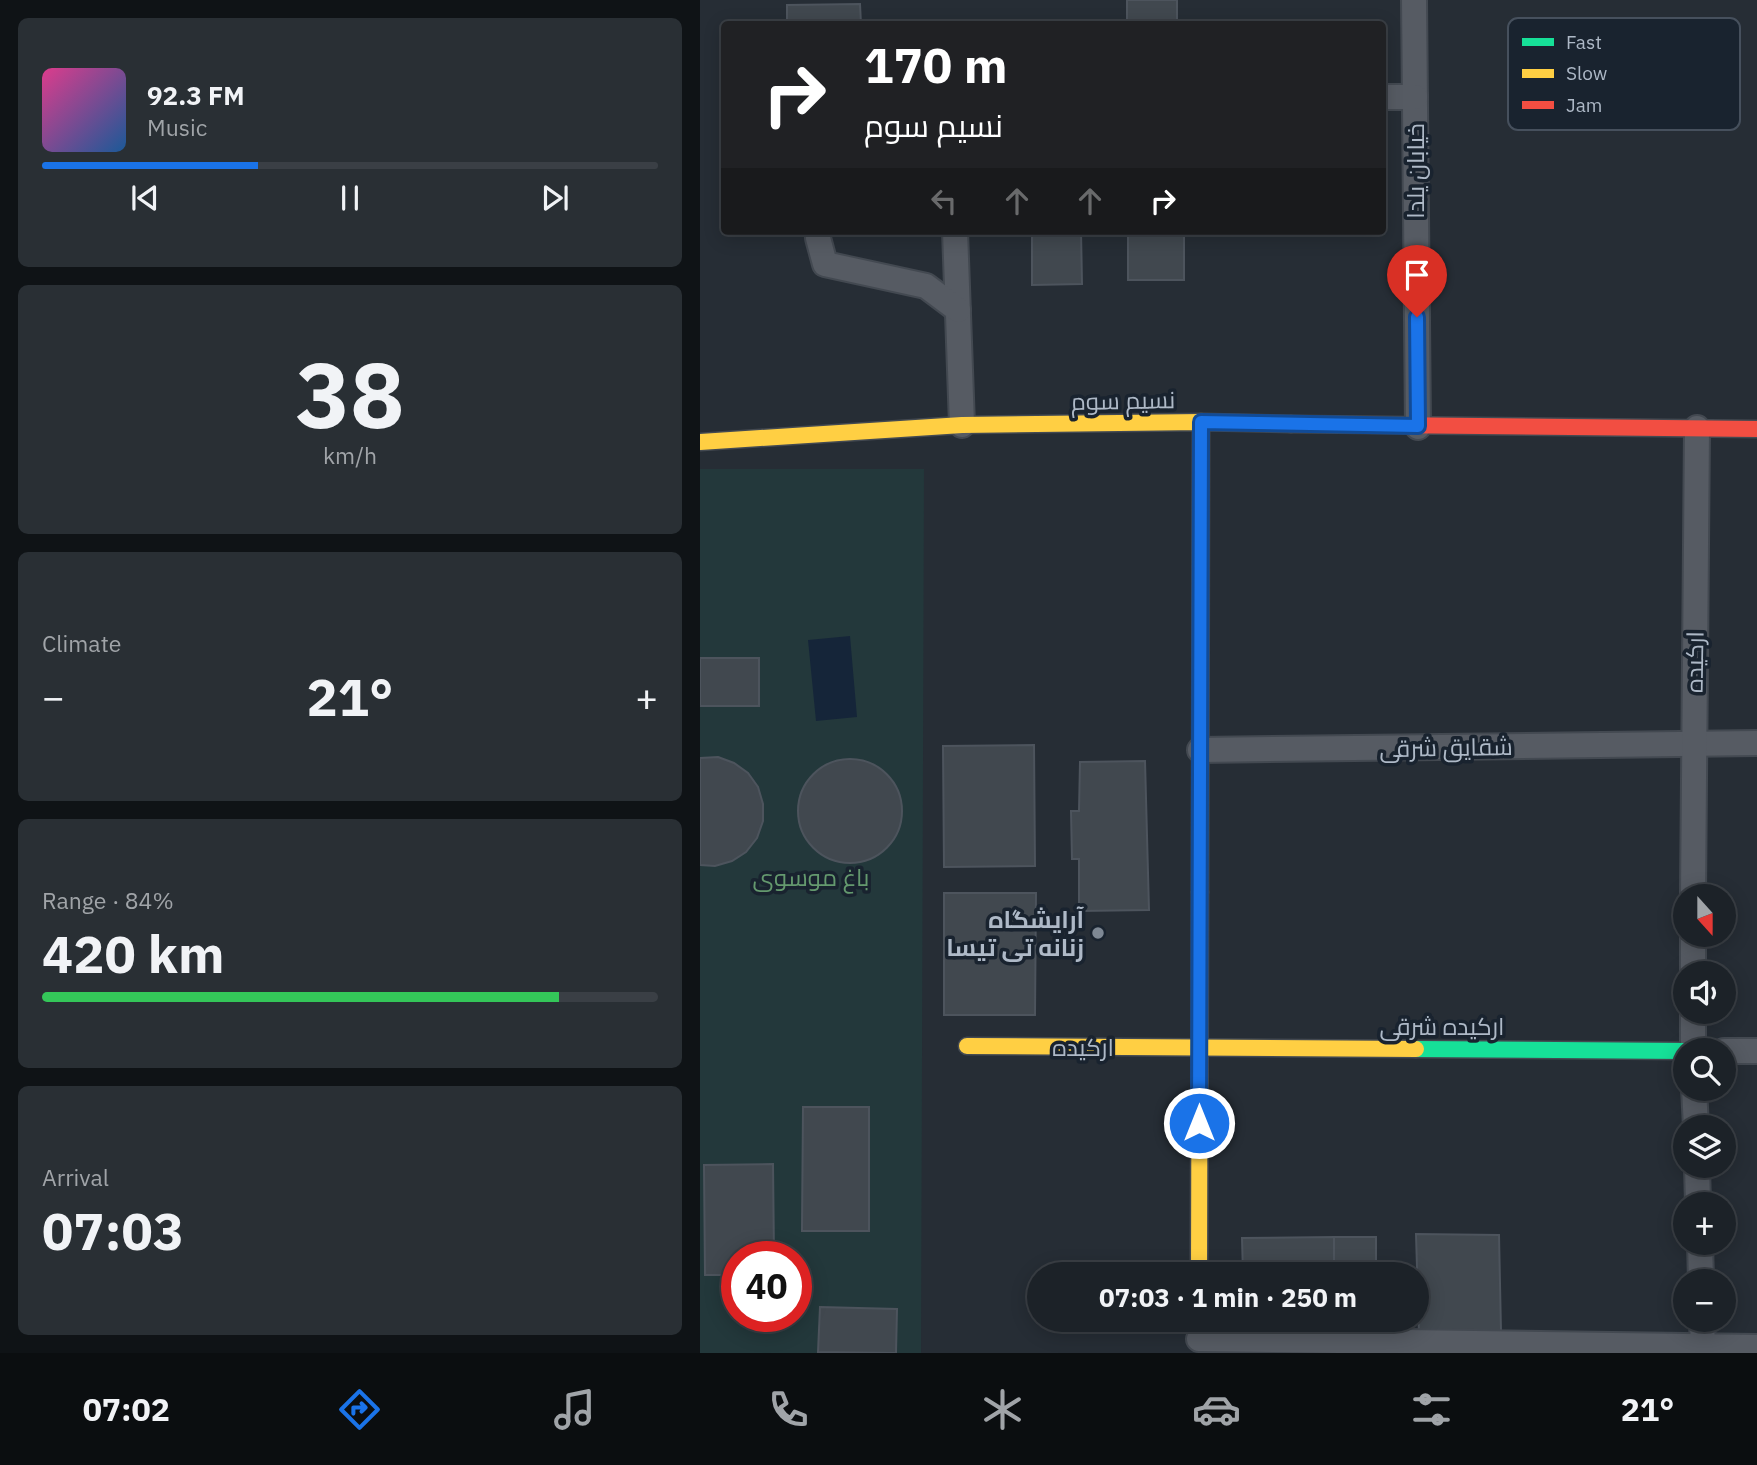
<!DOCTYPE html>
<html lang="en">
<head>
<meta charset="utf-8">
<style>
	:root { --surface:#1c2228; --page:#292f34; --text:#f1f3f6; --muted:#a0a4a8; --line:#3a3f45; --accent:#1a73e8 }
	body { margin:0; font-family:"IBM Plex Sans",Cairo,sans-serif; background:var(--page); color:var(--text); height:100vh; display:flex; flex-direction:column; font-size:26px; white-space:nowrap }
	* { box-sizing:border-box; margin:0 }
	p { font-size:23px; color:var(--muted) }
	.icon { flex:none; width:38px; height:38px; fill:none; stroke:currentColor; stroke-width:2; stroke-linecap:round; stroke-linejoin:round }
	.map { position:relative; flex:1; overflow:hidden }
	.panel { display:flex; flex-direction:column; gap:18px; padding:18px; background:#0f1316; width:700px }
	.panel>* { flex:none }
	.top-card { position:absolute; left:21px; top:21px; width:665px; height:214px; border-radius:7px; box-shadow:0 4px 18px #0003,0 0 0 2px var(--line); background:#202124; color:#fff; overflow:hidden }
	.needle { width:46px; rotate:159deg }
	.buttons { position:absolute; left:973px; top:884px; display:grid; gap:14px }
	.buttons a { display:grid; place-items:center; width:63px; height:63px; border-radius:50%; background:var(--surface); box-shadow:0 4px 18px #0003,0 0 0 2px var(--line); font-size:35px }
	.speed { position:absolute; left:21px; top:1241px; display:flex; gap:14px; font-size:35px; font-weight:700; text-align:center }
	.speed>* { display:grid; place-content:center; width:91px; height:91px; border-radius:50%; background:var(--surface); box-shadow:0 4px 18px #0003,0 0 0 2px var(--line); line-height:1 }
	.speed .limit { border:10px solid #d22; background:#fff; color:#111 }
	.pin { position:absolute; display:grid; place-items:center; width:60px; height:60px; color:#fff; margin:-72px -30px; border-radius:50% 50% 50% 0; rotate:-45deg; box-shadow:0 0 7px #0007 }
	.pin .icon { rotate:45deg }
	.me { position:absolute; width:77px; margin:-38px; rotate:0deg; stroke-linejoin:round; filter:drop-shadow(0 0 5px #0008) }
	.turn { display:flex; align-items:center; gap:24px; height:147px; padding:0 28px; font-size:32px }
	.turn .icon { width:91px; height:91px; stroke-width:2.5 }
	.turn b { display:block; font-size:49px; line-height:60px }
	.lanes { display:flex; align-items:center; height:66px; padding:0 28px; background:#0003; justify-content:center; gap:35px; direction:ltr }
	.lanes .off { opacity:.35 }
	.big { font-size:52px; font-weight:800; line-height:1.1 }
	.panel .tile { flex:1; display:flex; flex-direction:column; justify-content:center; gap:10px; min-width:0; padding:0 24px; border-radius:10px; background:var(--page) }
	.panel .dial { align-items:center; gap:0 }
	.dial b { font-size:91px; line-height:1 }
	.song { display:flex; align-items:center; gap:21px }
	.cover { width:84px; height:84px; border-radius:10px; background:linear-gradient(135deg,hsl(330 70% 55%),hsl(210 70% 35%)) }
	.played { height:7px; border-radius:4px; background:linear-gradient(90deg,var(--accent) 35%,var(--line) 35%) }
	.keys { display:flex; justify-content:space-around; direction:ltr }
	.heat { display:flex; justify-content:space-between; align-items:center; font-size:38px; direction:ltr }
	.charge { height:10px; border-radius:5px; background:linear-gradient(90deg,#34c759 84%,var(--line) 0) }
	.trip { position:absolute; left:327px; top:1262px; width:402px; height:70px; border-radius:35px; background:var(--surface); box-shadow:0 4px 18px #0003,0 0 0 2px var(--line); font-weight:800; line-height:70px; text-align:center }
	.tab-bar { display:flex; height:112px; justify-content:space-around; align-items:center; background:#0b0e10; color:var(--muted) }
	.tab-bar .icon { width:49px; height:49px }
	.tab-bar .active { color:var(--accent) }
	.tab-bar b { font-size:32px; color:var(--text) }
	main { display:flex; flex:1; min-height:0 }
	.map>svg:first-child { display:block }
	.green { fill:#23383b; fill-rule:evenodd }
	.water { fill:#152539 }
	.building { fill:#41484f; stroke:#4d545d; stroke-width:2 }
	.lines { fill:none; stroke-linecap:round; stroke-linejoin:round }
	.street-casing { stroke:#434951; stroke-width:28 }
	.fast-casing { stroke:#434951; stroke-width:19 }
	.slow-casing { stroke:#434951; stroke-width:19 }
	.jam-casing { stroke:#434951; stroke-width:19 }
	.street { stroke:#565b63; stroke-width:24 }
	.fast { stroke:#16e098; stroke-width:16 }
	.slow { stroke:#ffcf43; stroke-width:16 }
	.jam { stroke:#f24e42; stroke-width:16 }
	.route-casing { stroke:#114b97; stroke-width:18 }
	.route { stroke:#1a73e8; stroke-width:12 }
	.poi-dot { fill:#7e8894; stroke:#19232f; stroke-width:2.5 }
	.labels { text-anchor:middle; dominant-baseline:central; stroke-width:7; stroke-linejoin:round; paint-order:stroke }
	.street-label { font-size:24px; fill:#aeb9c7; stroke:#19232f }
	.park-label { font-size:24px; fill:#64996e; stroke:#19232f }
	.poi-label { font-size:24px; font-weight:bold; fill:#aeb9c7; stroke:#19232f; text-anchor:end }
	.key { fill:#19232f; stroke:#46505d; stroke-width:2 }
	.key-label { font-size:19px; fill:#aeb9c7 }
</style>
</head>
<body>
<main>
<section class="panel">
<div class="tile">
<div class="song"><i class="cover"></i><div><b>92.3 FM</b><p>Music</p></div></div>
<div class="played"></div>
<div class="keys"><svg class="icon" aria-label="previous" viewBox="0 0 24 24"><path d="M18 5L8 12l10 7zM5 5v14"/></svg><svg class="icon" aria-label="pause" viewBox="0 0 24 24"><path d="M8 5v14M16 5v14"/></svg><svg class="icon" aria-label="next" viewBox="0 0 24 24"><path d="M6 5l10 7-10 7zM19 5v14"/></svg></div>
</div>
<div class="tile dial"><b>38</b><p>km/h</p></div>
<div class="tile"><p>Climate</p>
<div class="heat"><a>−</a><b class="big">21°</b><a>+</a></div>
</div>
<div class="tile"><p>Range · 84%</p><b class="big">420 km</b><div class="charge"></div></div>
<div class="tile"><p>Arrival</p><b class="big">07:03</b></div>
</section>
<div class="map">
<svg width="1057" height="1353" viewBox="0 0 1057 1353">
	<rect width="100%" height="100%" fill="#262d35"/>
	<path class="green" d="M0 469H224L221 1353H0ZM37 1256H96V1316H37Z"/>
	<path class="water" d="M150 636 157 717 116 721 108 640Z"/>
	<g class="building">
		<rect x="427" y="0" width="50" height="24"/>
		<path d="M160 4 161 24H87V5Z"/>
		<path d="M332 231H381L382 284 332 285Z"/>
		<rect x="428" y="231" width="56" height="49"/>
		<rect x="0" y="658" width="59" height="48"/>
		<path d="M334 745 335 866 244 867 243 746Z"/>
		<path d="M18 757 34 763 48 773 58 787 63 804V821L57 838 46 852 32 861 15 866 0 865V758Z"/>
		<circle cx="150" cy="811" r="52"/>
		<path d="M445 761 449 910 379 911V859H372L371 811H379L380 762Z"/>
		<path d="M244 893H336L335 1015H244Z"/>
		<path d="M103 1107H169V1231H102Z"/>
		<path d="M73 1164 74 1256H37V1275H5L4 1165Z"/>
		<path d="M716 1234 799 1235 801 1332 719 1334Z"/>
		<path d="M634 1237V1274H543L542 1238Z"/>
		<rect x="634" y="1237" width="42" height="37"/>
		<path d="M120 1307 197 1309 196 1353 118 1352Z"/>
		<path d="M554 1320H635V1336H572Z"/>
		<path d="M635 1320H676V1335L635 1336Z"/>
	</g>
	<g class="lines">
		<g class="street-casing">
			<g id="street">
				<path d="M714 0 718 427"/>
				<path d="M682 97H715"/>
				<path d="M255 231 262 425"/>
				<path d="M118 238 125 264 226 286 258 310"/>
				<path d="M500 750 1057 743"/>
				<path d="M993 896 997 428"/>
				<path d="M993 934V973"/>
				<path d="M993 1012V1050"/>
				<path d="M1024 1051H1057"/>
				<path d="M994 1088 996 1127"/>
				<path d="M997 1166 998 1204"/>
				<path d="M1000 1242 1001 1281"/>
				<path d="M1002 1320 1003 1348"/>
				<path d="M499 1339 1057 1347"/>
			</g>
		</g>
		<g class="fast-casing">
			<g id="fast">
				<path d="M500 892 501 422"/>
				<path d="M716 1049 985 1051"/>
			</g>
		</g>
		<g class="slow-casing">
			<g id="slow">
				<path d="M0 442 262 425 501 422 591 424"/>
				<path d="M267 1046 716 1049"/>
				<path d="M499 1274 500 892"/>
			</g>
		</g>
		<g class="jam-casing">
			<path id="jam" d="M591 424 1057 429"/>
		</g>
		<use href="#street" class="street"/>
		<use href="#fast" class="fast"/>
		<use href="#slow" class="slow"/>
		<use href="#jam" class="jam"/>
	</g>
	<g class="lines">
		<g class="route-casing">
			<path id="route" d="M499 1123 501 422 718 426 717 317"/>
		</g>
		<use href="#route" class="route"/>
	</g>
	<circle class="poi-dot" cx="398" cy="933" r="7"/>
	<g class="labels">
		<g class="street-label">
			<text transform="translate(715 171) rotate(-90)">خیابان یلدا</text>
			<text transform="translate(423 400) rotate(-1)">نسیم سوم</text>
			<text transform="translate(994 662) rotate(-89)">ارکیده</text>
			<text transform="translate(746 747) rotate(-1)">شقایق شرقی</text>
			<text x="742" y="1026">ارکیده شرقی</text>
			<text x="383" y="1047">ارکیده</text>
		</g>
		<g class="park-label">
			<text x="111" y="877">باغ موسوی</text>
		</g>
		<g class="poi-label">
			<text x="384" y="919">آرایشگاه<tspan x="384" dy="28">زنانه تی تیسا</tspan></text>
		</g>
	</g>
	<rect x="808" y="18" width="232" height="112" rx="10" class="key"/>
	<rect x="822" y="38" width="32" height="8" fill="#16e098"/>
	<rect x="822" y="69" width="32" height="9" fill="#ffcf43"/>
	<rect x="822" y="101" width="32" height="8" fill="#f24e42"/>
	<g class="key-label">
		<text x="866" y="49">Fast</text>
		<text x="866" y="80">Slow</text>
		<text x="866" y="112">Jam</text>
	</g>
</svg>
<div class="buttons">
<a><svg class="needle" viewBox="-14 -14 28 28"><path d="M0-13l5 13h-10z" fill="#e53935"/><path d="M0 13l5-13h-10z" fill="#a0a4a8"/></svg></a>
<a><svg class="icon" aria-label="sound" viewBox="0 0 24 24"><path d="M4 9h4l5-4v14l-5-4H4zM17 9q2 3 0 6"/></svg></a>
<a><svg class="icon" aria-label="search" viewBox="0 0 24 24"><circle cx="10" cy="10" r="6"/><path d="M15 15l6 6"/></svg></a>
<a><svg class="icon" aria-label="layers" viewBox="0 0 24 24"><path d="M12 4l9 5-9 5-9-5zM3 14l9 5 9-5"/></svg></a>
<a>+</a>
<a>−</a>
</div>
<div class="speed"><div class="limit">40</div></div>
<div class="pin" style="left:717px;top:317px;background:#d93025"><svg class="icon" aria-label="arrive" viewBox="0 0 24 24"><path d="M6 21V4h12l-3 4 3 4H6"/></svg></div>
<svg class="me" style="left:499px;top:1123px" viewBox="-20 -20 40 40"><circle r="17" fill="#1a73e8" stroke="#fff" stroke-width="3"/><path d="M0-11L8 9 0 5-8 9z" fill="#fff"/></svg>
<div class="trip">07:03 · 1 min · 250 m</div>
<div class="top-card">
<div class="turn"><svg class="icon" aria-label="right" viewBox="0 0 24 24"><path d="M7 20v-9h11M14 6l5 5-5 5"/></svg><div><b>170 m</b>نسیم سوم</div></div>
<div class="lanes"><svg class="icon off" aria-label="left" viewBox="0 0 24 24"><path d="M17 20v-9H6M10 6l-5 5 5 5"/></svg><svg class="icon off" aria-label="ahead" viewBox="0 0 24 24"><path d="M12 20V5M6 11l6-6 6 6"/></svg><svg class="icon off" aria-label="ahead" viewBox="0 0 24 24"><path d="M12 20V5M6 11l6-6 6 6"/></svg><svg class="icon" aria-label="right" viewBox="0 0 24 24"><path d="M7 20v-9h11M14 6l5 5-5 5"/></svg></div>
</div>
</div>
</main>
<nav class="tab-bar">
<b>07:02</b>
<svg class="icon active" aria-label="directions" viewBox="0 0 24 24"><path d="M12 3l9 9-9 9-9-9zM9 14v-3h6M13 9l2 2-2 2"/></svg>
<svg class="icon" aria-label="music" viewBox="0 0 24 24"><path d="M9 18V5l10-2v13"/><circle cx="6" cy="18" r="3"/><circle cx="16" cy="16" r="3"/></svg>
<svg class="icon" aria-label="phone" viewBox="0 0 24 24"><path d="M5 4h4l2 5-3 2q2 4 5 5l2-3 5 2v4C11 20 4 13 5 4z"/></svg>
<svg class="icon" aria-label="climate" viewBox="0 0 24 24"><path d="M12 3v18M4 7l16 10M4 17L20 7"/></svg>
<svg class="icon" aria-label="car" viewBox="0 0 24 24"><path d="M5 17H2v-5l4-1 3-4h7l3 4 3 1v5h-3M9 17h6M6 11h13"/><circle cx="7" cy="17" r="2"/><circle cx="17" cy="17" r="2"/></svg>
<svg class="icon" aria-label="filters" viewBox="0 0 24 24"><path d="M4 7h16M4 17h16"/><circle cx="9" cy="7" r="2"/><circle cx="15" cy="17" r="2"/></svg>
<b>21°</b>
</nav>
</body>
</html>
